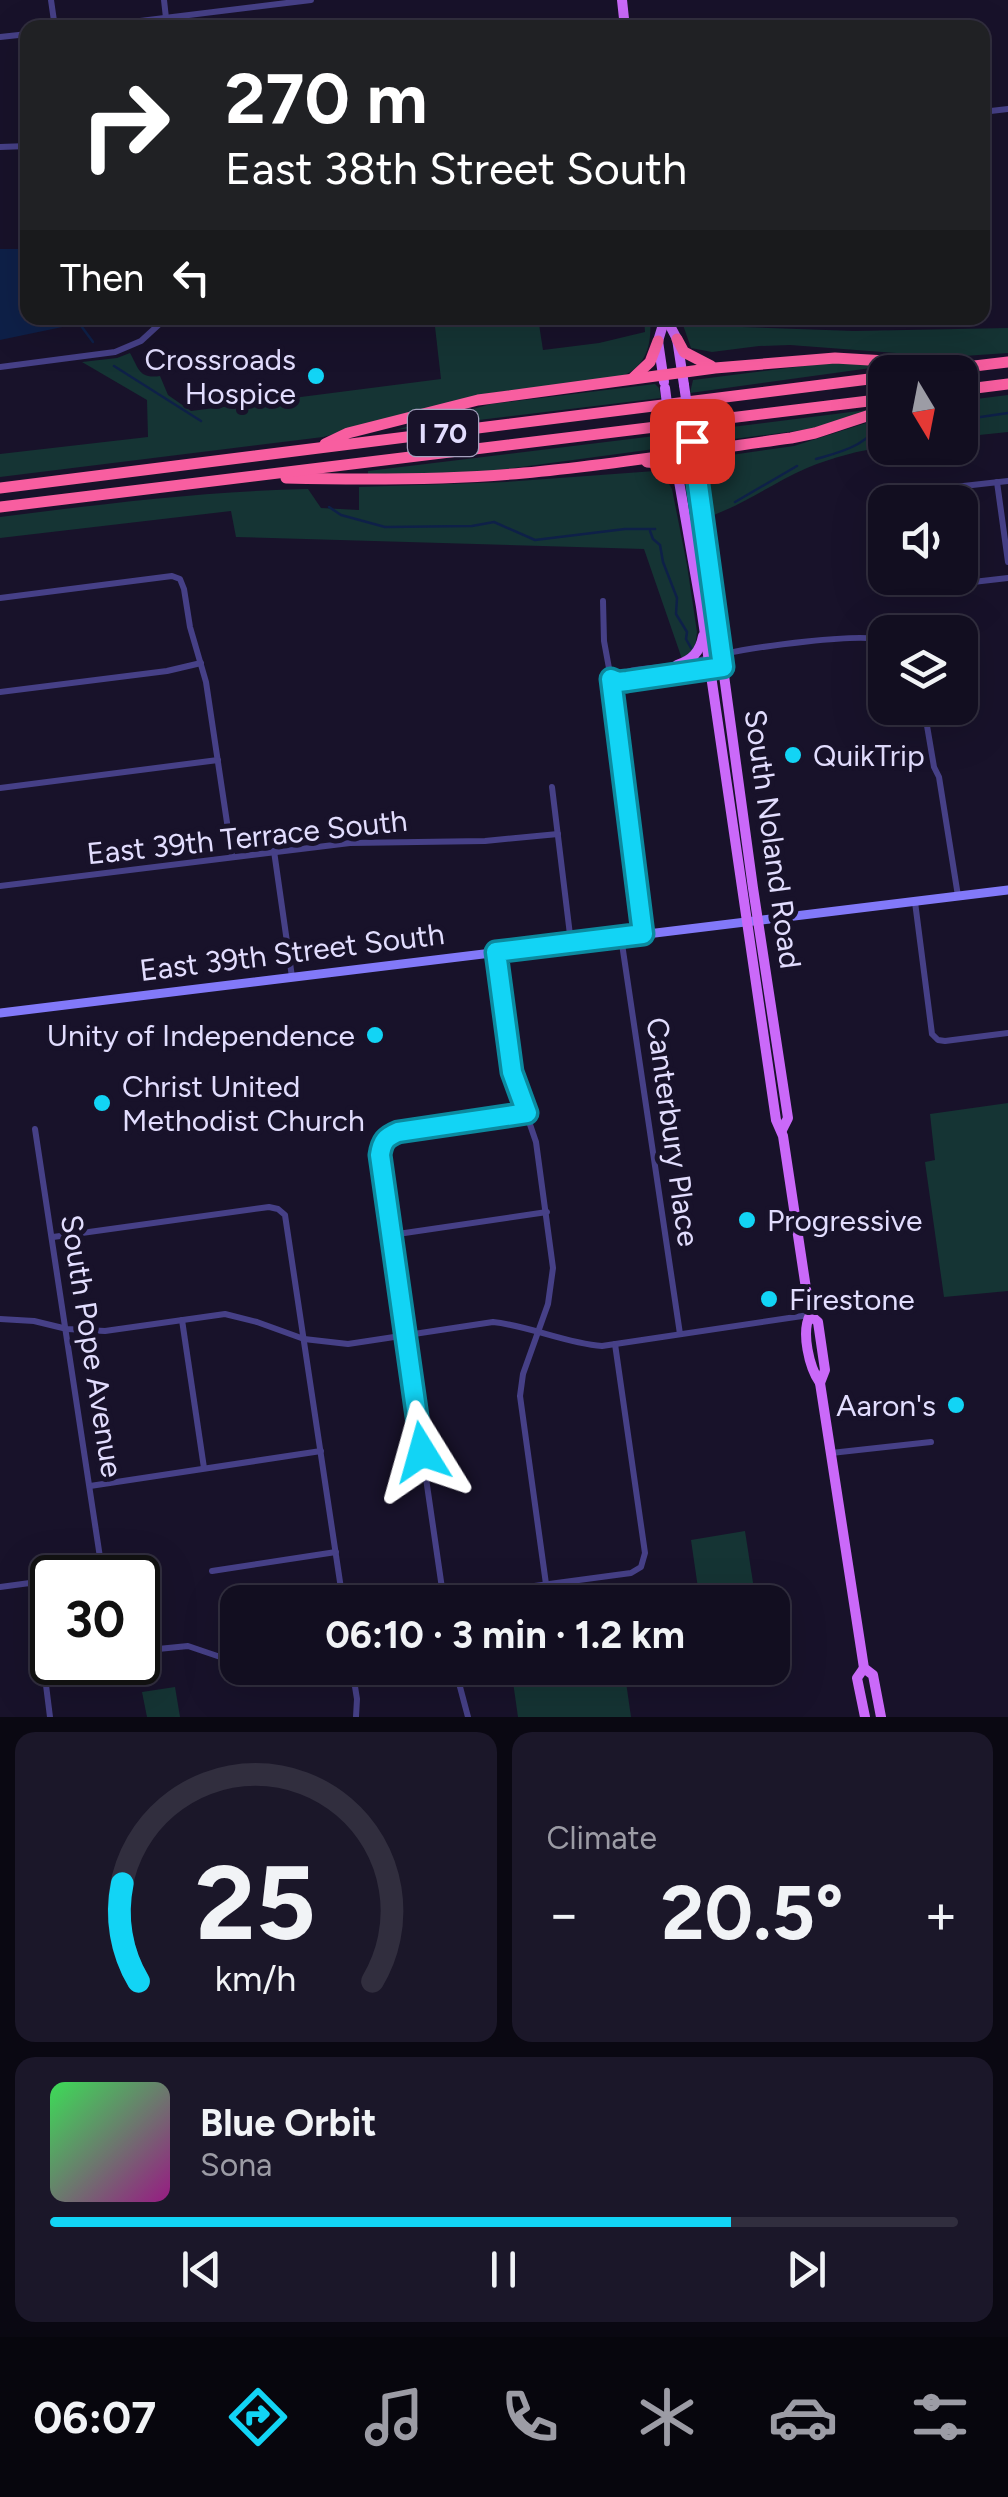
<!DOCTYPE html>
<html lang="en">
<head>
<meta charset="utf-8">
<style>
	:root { --surface:#120e20; --page:#1b1729; --text:#f1f3f6; --muted:#9c9ca5; --line:#312e3e; --accent:#12d4f5 }
	body { margin:0; font-family:Figtree,sans-serif; background:var(--page); color:var(--text); height:100vh; display:flex; flex-direction:column; font-size:38px; white-space:nowrap }
	* { box-sizing:border-box; margin:0 }
	p { font-size:32px; color:var(--muted) }
	.icon { flex:none; width:55px; height:55px; fill:none; stroke:currentColor; stroke-width:2; stroke-linecap:round; stroke-linejoin:round }
	.map { position:relative; height:1717px; overflow:hidden }
	.panel { display:flex; flex-direction:column; gap:15px; padding:15px; background:#0a0812; flex:1 }
	.panel>* { flex:none }
	.hud { position:absolute; left:20px; top:20px; width:970px; height:305px; border-radius:20px; box-shadow:0 10px 40px #0002,0 0 0 2px var(--line); background:#202124; color:#fff; overflow:hidden }
	.needle { width:65px; rotate:170deg }
	.controls { position:absolute; left:868px; top:355px; display:grid; gap:20px }
	.controls a { display:grid; place-items:center; width:110px; height:110px; border-radius:20px; background:var(--surface); box-shadow:0 10px 40px #0002,0 0 0 2px var(--line); font-size:50px }
	.speed { position:absolute; left:30px; top:1555px; display:flex; gap:20px; font-size:50px; font-weight:700; text-align:center }
	.speed>* { display:grid; place-content:center; width:130px; height:130px; border-radius:50%; background:var(--surface); box-shadow:0 10px 40px #0002,0 0 0 2px var(--line); line-height:1 }
	.speed .limit { border:5px solid #111; border-radius:15px; background:#fff; color:#111 }
	.pin { position:absolute; display:grid; place-items:center; width:85px; height:85px; color:#fff; margin:-42px; border-radius:20px; box-shadow:0 5px 15px #0006 }
	.me { position:absolute; width:110px; margin:-55px; rotate:352deg; stroke-linejoin:round; filter:drop-shadow(0 0 8px #0008) }
	.turn { display:flex; align-items:center; gap:35px; height:210px; padding:0 40px; font-size:45px }
	.turn .icon { width:130px; height:130px; stroke-width:2.5 }
	.turn b { display:block; font-size:70px; line-height:85px }
	.then { display:flex; align-items:center; height:95px; padding:0 40px; background:#0003; gap:20px; font-size:38px }
	.big { font-size:75px; font-weight:700; line-height:1.1 }
	.panel .card { flex:1; display:flex; flex-direction:column; justify-content:center; gap:15px; min-width:0; padding:0 35px; border-radius:20px; background:var(--page) }
	.panel .dial { align-items:center; gap:0 }
	.dial svg { height:260px; overflow:visible; fill:none; stroke:var(--line); stroke-width:7; stroke-linecap:round; text-anchor:middle }
	.dial text { fill:var(--text); stroke:none }
	.song { display:flex; align-items:center; gap:30px }
	.cover { width:120px; height:120px; border-radius:15px; background:linear-gradient(135deg,hsl(130 70% 55%),hsl(310 70% 35%)) }
	.played { height:10px; border-radius:5px; background:linear-gradient(90deg,var(--accent) 75%,var(--line) 75%) }
	.keys { display:flex; justify-content:space-around; direction:ltr }
	.heat { display:flex; justify-content:space-between; align-items:center; font-size:55px; direction:ltr }
	.panel .tiles { flex:1; display:grid; gap:15px; grid-template-columns:1fr 1fr }
	.card:last-child { grid-column:span 2 }
	.trip { position:absolute; left:220px; top:1585px; width:570px; height:100px; border-radius:20px; background:var(--surface); box-shadow:0 10px 40px #0002,0 0 0 2px var(--line); font-weight:700; line-height:100px; text-align:center }
	.menu { display:flex; height:160px; justify-content:space-around; align-items:center; background:#07060d; color:var(--muted) }
	.menu .icon { width:70px; height:70px }
	.menu .on { color:var(--accent) }
	.menu b { font-size:45px; color:var(--text) }
	.map>svg:first-child { display:block }
	.green { fill:#153434 }
	.water { fill:#0e2048 }
	.lines { fill:none; stroke-linecap:round; stroke-linejoin:round }
	.stream { stroke:#0e2048; stroke-width:2.5 }
	.street { stroke:#464087; stroke-width:6 }
	.secondary { stroke:#8279f9; stroke-width:9 }
	.primary { stroke:#ca69f9; stroke-width:10 }
	.highway { stroke:#f85ea0; stroke-width:11 }
	.primary-bridge { stroke:#ca69f9; stroke-width:10 }
	.route-casing { stroke:#0c8a9f; stroke-width:25 }
	.route { stroke:#12d4f5; stroke-width:18 }
	.poi-dot { fill:#12d4f5; stroke:#18122a; stroke-width:4 }
	.labels { text-anchor:middle; dominant-baseline:central; stroke-width:10; stroke-linejoin:round; paint-order:stroke }
	.shield { fill:#18122a; stroke:#a5a0be; stroke-width:2.5 }
	.shield-label { font-size:28px; font-weight:bold; fill:#e2ddfe }
	.poi-label { font-size:30px; fill:#e2ddfe; stroke:#18122a; text-anchor:start }
	.street-label { font-size:30px; fill:#e2ddfe; stroke:#18122a }
</style>
</head>
<body>
<div class="map">
<svg width="1008" height="1717" viewBox="0 0 1008 1717">
	<rect width="100%" height="100%" fill="#18122a"/>
	<g class="green">
		<path d="M434 318H538L543 350 599 343 645 332 644 318H650C652 344 647 367 620 377L485 394 323 437 0 477V454L148 437 147 400 82 362 117 358 130 353C139 369 139 379 160 376L168 395 191 411 441 379Z"/>
		<path d="M683 325 854 331 1008 328V353L949 357 790 345 759 346 712 352 691 348Z"/>
		<path d="M828 363 900 364 690 393 693 380Z"/>
		<path d="M655 384 659 388 661 398 395 430 491 404Z"/>
		<path d="M1008 395V432L960 437V401Z"/>
		<path d="M867 410 830 424 803 430 704 443 699 440V431Z"/>
		<path d="M885 417V447C860 450 831 458 807 468 775 482 747 502 714 515 711 494 700 466 724 456L794 446Z"/>
		<path d="M663 435 667 445 662 448 476 473 368 475V471Z"/>
		<path d="M655 471 665 477 672 489 687 565 697 632 695 649 682 659 644 549 236 537 231 511 0 538V517C102 504 205 491 308 489L321 508 359 510V487L506 482Z"/>
		<path d="M1008 1103V1291L944 1297 925 1162 935 1160 930 1114Z"/>
		<path d="M745 1531 756 1602H700L691 1540Z"/>
		<path d="M511 1668H624L631 1717H518Z"/>
		<path d="M175 1687 180 1717H147L142 1692Z"/>
	</g>
	<path class="water" d="M0 249H27L28 318H89L91 321 0 340Z"/>
	<g class="lines">
		<g class="stream">
			<path d="M79 323 93 342"/>
			<path d="M114 366 201 421"/>
			<path d="M960 420 1008 413"/>
			<path d="M816 459C830 455 843 452 856 445 867 439 872 432 885 430"/>
			<path d="M735 502 797 466"/>
			<path d="M329 507 341 515 385 527 472 526 494 522 535 540 625 529H655"/>
			<path d="M650 531 653 539 660 545 663 562 677 598 676 614 687 632 686 639 691 648"/>
		</g>
		<g class="street">
			<path d="M51 0 55 28"/>
			<path d="M164 0 166 18"/>
			<path d="M83 28 311 0"/>
			<path d="M0 37 28 34"/>
			<path d="M982 112 1008 109"/>
			<path d="M0 147 28 146"/>
			<path d="M0 367 115 352 141 341 166 318"/>
			<path d="M997 482 1008 562"/>
			<path d="M892 494 1008 481"/>
			<path d="M895 591 1008 578"/>
			<path d="M0 598 172 576 180 579 184 589 190 627 206 682 232 856"/>
			<path d="M603 601 604 641 611 679 643 935"/>
			<path d="M611 679C628 666 658 669 679 665 694 663 709 657 724 654 750 648 865 631 885 641"/>
			<path d="M612 679 618 682 627 681 713 668"/>
			<path d="M0 692 167 671 201 663"/>
			<path d="M924 708 934 767 939 777 958 896"/>
			<path d="M552 787 571 943"/>
			<path d="M0 788 218 760"/>
			<path d="M274 851 292 977"/>
			<path d="M0 886 350 843 485 841 558 834"/>
			<path d="M915 902 932 1034 938 1040 945 1041 1008 1033"/>
			<path d="M621 937 680 1334"/>
			<path d="M496 952 512 1072 536 1142 553 1268 548 1304 523 1374 520 1396 546 1584"/>
			<path d="M35 1129 101 1564 96 1575 74 1578"/>
			<path d="M391 1235 547 1212"/>
			<path d="M53 1237 269 1207 278 1209 285 1215 343 1602"/>
			<path d="M0 1319 34 1321 67 1329 105 1331 225 1314 257 1322 304 1339 348 1344 493 1322C530 1326 565 1343 602 1346L809 1315"/>
			<path d="M182 1320 204 1468"/>
			<path d="M831 1453 931 1442"/>
			<path d="M90 1486 321 1451"/>
			<path d="M212 1571 336 1552"/>
			<path d="M0 1587 52 1580"/>
			<path d="M444 1598 631 1573 641 1567 645 1553 615 1344"/>
			<path d="M444 1602 379 1155C382 1142 386 1137 398 1132L526 1113"/>
			<path d="M138 1651 188 1646 238 1663"/>
			<path d="M352 1668 357 1699 356 1717"/>
			<path d="M455 1668 468 1717"/>
			<path d="M50 1717 43 1661 52 1660"/>
		</g>
		<path class="secondary" d="M0 1013 1008 890"/>
		<g class="primary">
			<path d="M622 0 625 28"/>
			<path d="M666 318 677 339 684 385"/>
			<path d="M664 382 658 341 665 318"/>
			<path d="M692 441 753 888 788 1118 782 1130"/>
			<path d="M673 447 701 607 776 1120 783 1136 810 1315C801 1332 809 1367 820 1383L864 1668 873 1675 881 1717"/>
			<path d="M677 665C692 660 700 652 703 636"/>
			<path d="M810 1315 818 1322 825 1370 820 1383"/>
			<path d="M864 1668 857 1678 865 1717"/>
		</g>
		<g class="highway">
			<path d="M677 339 684 352 711 366"/>
			<path d="M966 367 1008 362"/>
			<path d="M922 372 948 369"/>
			<path d="M633 378 650 362 658 341"/>
			<path d="M960 390 1008 384"/>
			<path d="M325 444 348 433 478 400 715 368 835 358 971 366"/>
			<path d="M647 462 658 463 677 475"/>
			<path d="M286 478C365 480 445 480 524 473 613 465 702 450 791 438L815 433 885 410"/>
			<path d="M698 484 706 463 721 447"/>
			<path d="M0 488 885 377"/>
			<path d="M0 507 885 399"/>
		</g>
		<g class="primary-bridge">
			<path d="M684 385 692 441"/>
			<path d="M665 388 672 443"/>
		</g>
	</g>
	<g class="lines">
		<g class="route-casing">
			<path id="route" d="M422 1452 380 1155C382 1141 386 1137 398 1132L527 1113 512 1072 496 952 643 934 611 679 618 682 627 681 723 667 692 441"/>
		</g>
		<use href="#route" class="route"/>
	</g>
	<g class="poi-dot">
		<circle cx="316" cy="376" r="10"/>
		<circle cx="793" cy="755" r="10"/>
		<circle cx="375" cy="1035" r="10"/>
		<circle cx="102" cy="1103" r="10"/>
		<circle cx="747" cy="1220" r="10"/>
		<circle cx="769" cy="1299" r="10"/>
		<circle cx="956" cy="1405" r="10"/>
	</g>
	<g class="labels">
		<rect class="shield" x="408" y="410" width="70" height="46" rx="8"/>
		<g class="shield-label">
			<text x="443" y="433">I 70</text>
		</g>
		<g class="poi-label">
			<text x="296" y="359" text-anchor="end">Crossroads<tspan x="296" dy="34">Hospice</tspan></text>
			<text x="813" y="755">QuikTrip</text>
			<text x="355" y="1035" text-anchor="end">Unity of Independence</text>
			<text x="122" y="1086">Christ United<tspan x="122" dy="34">Methodist Church</tspan></text>
			<text x="767" y="1220">Progressive</text>
			<text x="789" y="1299">Firestone</text>
			<text x="936" y="1405" text-anchor="end">Aaron's</text>
		</g>
		<g class="street-label">
			<text transform="translate(247 837) rotate(-6)">East 39th Terrace South</text>
			<text transform="translate(773 839) rotate(82)">South Noland Road</text>
			<text transform="translate(292 952) rotate(-7)">East 39th Street South</text>
			<text transform="translate(673 1132) rotate(82)">Canterbury Place</text>
			<text transform="translate(92 1346) rotate(81)">South Pope Avenue</text>
		</g>
	</g>
</svg>
<div class="controls">
<a><svg class="needle" viewBox="-14 -14 28 28"><path d="M0-13l5 13h-10z" fill="#e53935"/><path d="M0 13l5-13h-10z" fill="#9c9ca5"/></svg></a>
<a><svg class="icon" aria-label="sound" viewBox="0 0 24 24"><path d="M4 9h4l5-4v14l-5-4H4zM17 9q2 3 0 6"/></svg></a>
<a><svg class="icon" aria-label="layers" viewBox="0 0 24 24"><path d="M12 4l9 5-9 5-9-5zM3 14l9 5 9-5"/></svg></a>
</div>
<div class="speed"><div class="limit">30</div></div>
<div class="pin" style="left:692px;top:441px;background:#d93025"><svg class="icon" aria-label="arrive" viewBox="0 0 24 24"><path d="M6 21V4h12l-3 4 3 4H6"/></svg></div>
<svg class="me" style="left:422px;top:1452px" viewBox="-20 -20 40 40"><path d="M0-17L14 15 0 8-14 15z" fill="#12d4f5" stroke="#fff" stroke-width="4"/></svg>
<div class="trip">06:10 · 3 min · 1.2 km</div>
<div class="hud">
<div class="turn"><svg class="icon" aria-label="right" viewBox="0 0 24 24"><path d="M7 20v-9h11M14 6l5 5-5 5"/></svg><div><b>270 m</b>East 38th Street South</div></div>
<div class="then">Then<svg class="icon" aria-label="left" viewBox="0 0 24 24"><path d="M17 20v-9H6M10 6l-5 5 5 5"/></svg></div>
</div>
</div>
<section class="panel">
<div class="tiles">
<div class="card dial"><svg viewBox="0 0 100 80">
<path d="M14 69A42 42 0 1 1 86 69"/>
<path d="M14 69A42 42 0 0 1 9 39" stroke="#12d4f5"/>
<text x="50" y="56" font-size="32" font-weight="700">25</text>
<text x="50" y="72" font-size="11">km/h</text>
</svg></div>
<div class="card"><p>Climate</p>
<div class="heat"><a>−</a><b class="big">20.5°</b><a>+</a></div>
</div>
<div class="card">
<div class="song"><i class="cover"></i><div><b>Blue Orbit</b><p>Sona</p></div></div>
<div class="played"></div>
<div class="keys"><svg class="icon" aria-label="previous" viewBox="0 0 24 24"><path d="M18 5L8 12l10 7zM5 5v14"/></svg><svg class="icon" aria-label="pause" viewBox="0 0 24 24"><path d="M8 5v14M16 5v14"/></svg><svg class="icon" aria-label="next" viewBox="0 0 24 24"><path d="M6 5l10 7-10 7zM19 5v14"/></svg></div>
</div>
</div>
</section>
<nav class="menu">
<b>06:07</b>
<svg class="icon on" aria-label="directions" viewBox="0 0 24 24"><path d="M12 3l9 9-9 9-9-9zM9 14v-3h6M13 9l2 2-2 2"/></svg>
<svg class="icon" aria-label="music" viewBox="0 0 24 24"><path d="M9 18V5l10-2v13"/><circle cx="6" cy="18" r="3"/><circle cx="16" cy="16" r="3"/></svg>
<svg class="icon" aria-label="phone" viewBox="0 0 24 24"><path d="M5 4h4l2 5-3 2q2 4 5 5l2-3 5 2v4C11 20 4 13 5 4z"/></svg>
<svg class="icon" aria-label="climate" viewBox="0 0 24 24"><path d="M12 3v18M4 7l16 10M4 17L20 7"/></svg>
<svg class="icon" aria-label="car" viewBox="0 0 24 24"><path d="M5 17H2v-5l4-1 3-4h7l3 4 3 1v5h-3M9 17h6M6 11h13"/><circle cx="7" cy="17" r="2"/><circle cx="17" cy="17" r="2"/></svg>
<svg class="icon" aria-label="filters" viewBox="0 0 24 24"><path d="M4 7h16M4 17h16"/><circle cx="9" cy="7" r="2"/><circle cx="15" cy="17" r="2"/></svg>
</nav>
</body>
</html>
